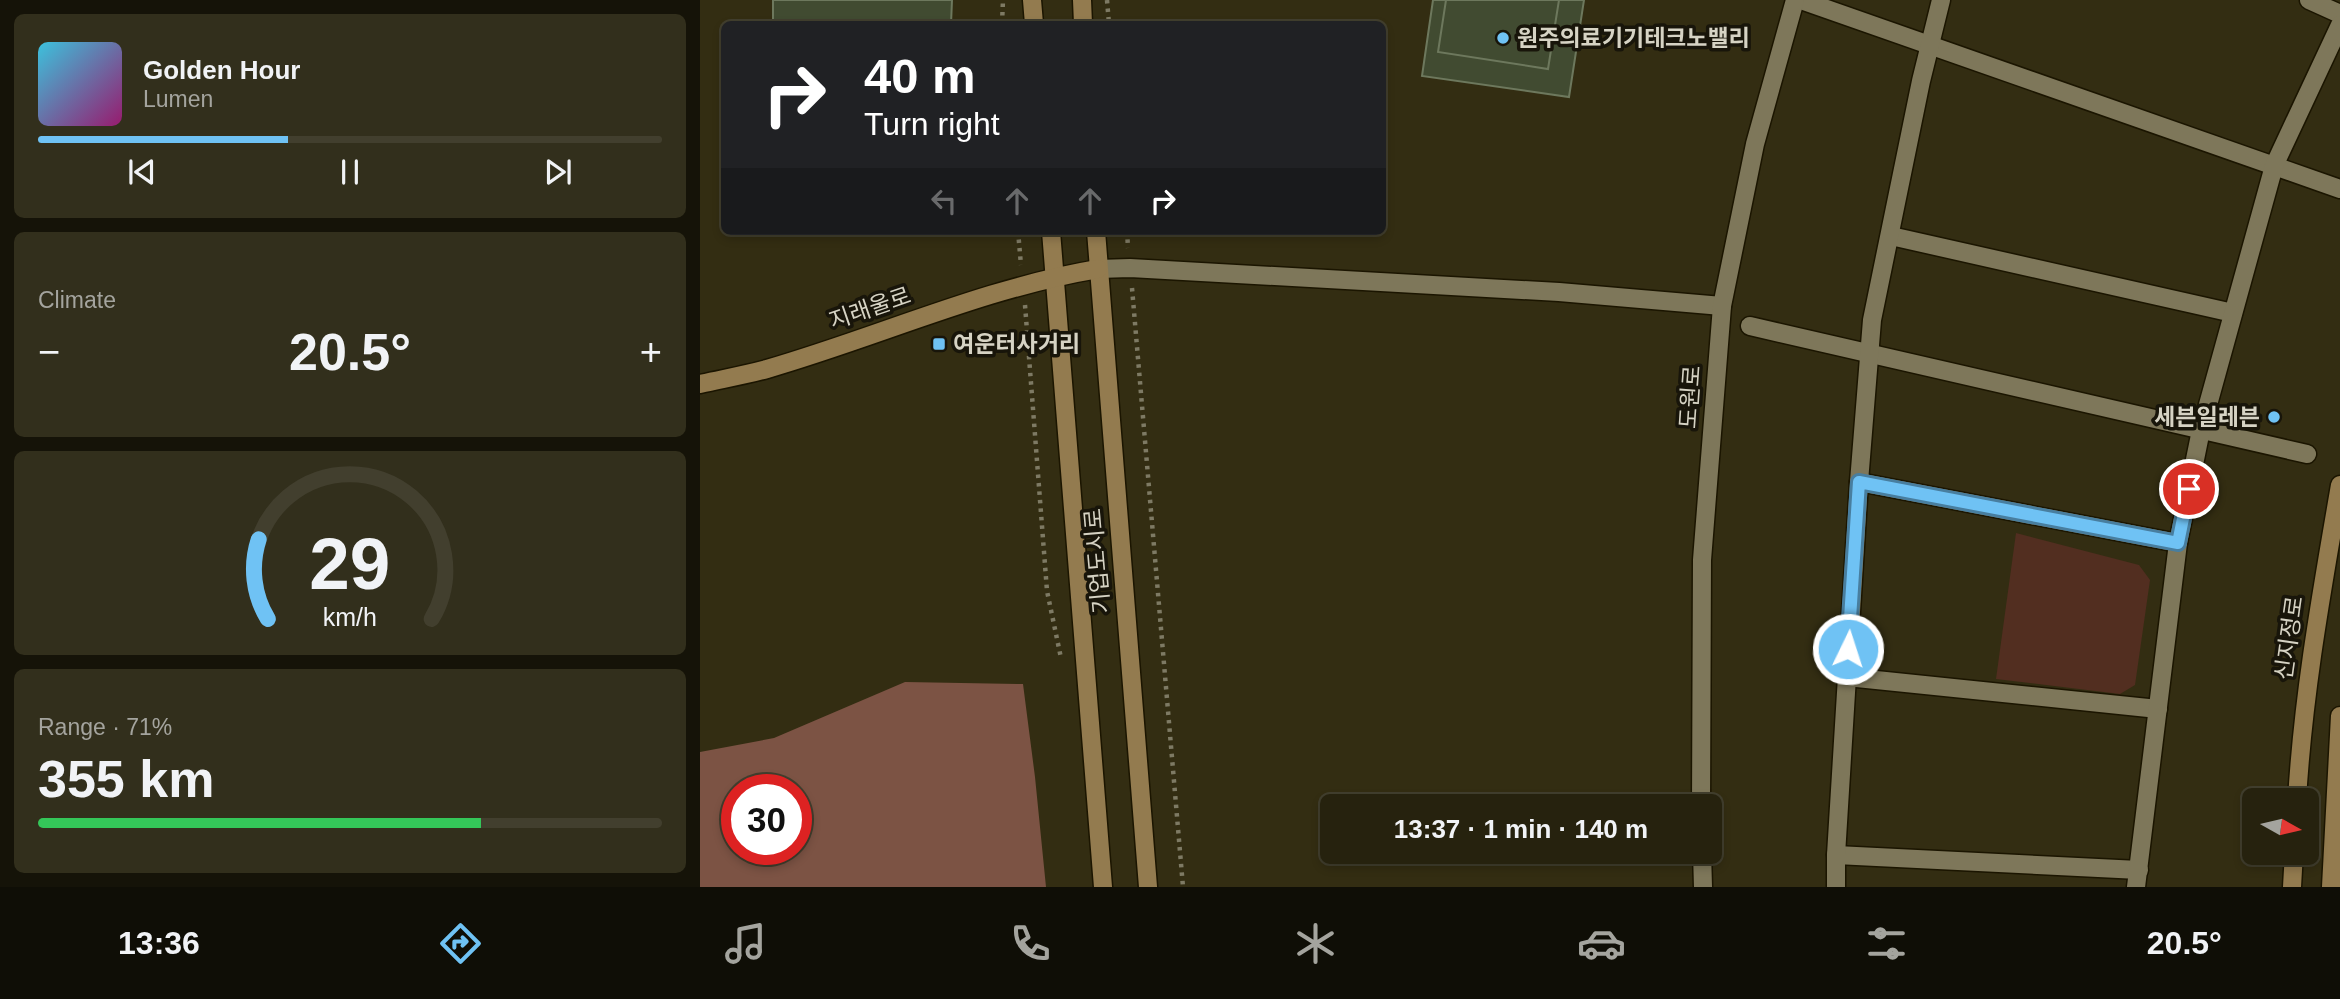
<!DOCTYPE html>
<html lang="en">
<head>
<meta charset="utf-8">
<style>
	:root { --surface:#26220e; --page:#322f1c; --text:#f1f3f6; --muted:#a4a49e; --line:#423f2e; --accent:#6fc2f4 }
	body { margin:0; font-family:Helvetica,"Noto Sans KR",sans-serif; background:var(--page); color:var(--text); height:100vh; display:flex; flex-direction:column; font-size:26px; white-space:nowrap }
	* { box-sizing:border-box; margin:0 }
	p { font-size:23px; color:var(--muted) }
	.icon { flex:none; width:38px; height:38px; fill:none; stroke:currentColor; stroke-width:2; stroke-linecap:round; stroke-linejoin:round }
	.map { position:relative; flex:1; overflow:hidden }
	.panel { display:flex; flex-direction:column; gap:14px; padding:14px; background:#151308; width:700px }
	.panel>* { flex:none }
	.top-card { position:absolute; left:21px; top:21px; width:665px; height:214px; border-radius:10px; box-shadow:0 4px 10px #0003,0 0 0 2px var(--line); background:#202124; color:#fff; overflow:hidden }
	.needle { width:46px; rotate:98deg }
	.fabs { position:absolute; left:1542px; top:788px; display:grid; gap:14px }
	.fabs a { display:grid; place-items:center; width:77px; height:77px; border-radius:10px; background:var(--surface); box-shadow:0 4px 10px #0003,0 0 0 2px var(--line); font-size:35px }
	.speed { position:absolute; left:21px; top:774px; display:flex; gap:14px; font-size:35px; font-weight:700; text-align:center }
	.speed>* { display:grid; place-content:center; width:91px; height:91px; border-radius:50%; background:var(--surface); box-shadow:0 4px 10px #0003,0 0 0 2px var(--line); line-height:1 }
	.speed .limit { border:10px solid #d22; background:#fff; color:#111 }
	.pin { position:absolute; display:grid; place-items:center; width:60px; height:60px; color:#fff; margin:-30px; border:4px solid #fff; border-radius:50%; box-shadow:0 2px 7px #0007 }
	.me { position:absolute; width:77px; margin:-38px; rotate:4deg; stroke-linejoin:round; filter:drop-shadow(0 0 5px #0008) }
	.turn { display:flex; align-items:center; gap:24px; height:147px; padding:0 28px; font-size:32px }
	.turn .icon { width:91px; height:91px; stroke-width:2.5 }
	.turn b { display:block; font-size:49px; line-height:60px }
	.lanes { display:flex; align-items:center; height:66px; padding:0 28px; background:#0003; justify-content:center; gap:35px; direction:ltr }
	.lanes .off { opacity:.35 }
	.big { font-size:52px; font-weight:700; line-height:1.1 }
	.panel .tile { flex:1; display:flex; flex-direction:column; justify-content:center; gap:10px; min-width:0; padding:0 24px; border-radius:10px; background:var(--page) }
	.panel .dial { align-items:center; gap:0 }
	.dial svg { height:182px; overflow:visible; fill:none; stroke:var(--line); stroke-width:7; stroke-linecap:round; text-anchor:middle }
	.dial text { fill:var(--text); stroke:none }
	.song { display:flex; align-items:center; gap:21px }
	.cover { width:84px; height:84px; border-radius:10px; background:linear-gradient(135deg,hsl(190 70% 55%),hsl(320 70% 35%)) }
	.played { height:7px; border-radius:4px; background:linear-gradient(90deg,var(--accent) 40%,var(--line) 40%) }
	.keys { display:flex; justify-content:space-around; direction:ltr }
	.heat { display:flex; justify-content:space-between; align-items:center; font-size:38px; direction:ltr }
	.charge { height:10px; border-radius:5px; background:linear-gradient(90deg,#34c759 71%,var(--line) 0) }
	.trip { position:absolute; left:620px; top:794px; width:402px; height:70px; border-radius:10px; background:var(--surface); box-shadow:0 4px 10px #0003,0 0 0 2px var(--line); font-weight:700; line-height:70px; text-align:center }
	.tab-bar { display:flex; height:112px; justify-content:space-around; align-items:center; background:#0f0e06; color:var(--muted) }
	.tab-bar .icon { width:49px; height:49px }
	.tab-bar .current { color:var(--accent) }
	.tab-bar b { font-size:32px; color:var(--text) }
	main { display:flex; flex:1; min-height:0 }
	.map>svg:first-child { display:block }
	.green { fill:#522e20 }
	.forest { fill:#7c5344; fill-rule:evenodd }
	.building { fill:#414b31; stroke:#6d785d; stroke-width:2 }
	.lines { fill:none; stroke-linecap:round; stroke-linejoin:round }
	.street-casing { stroke:#1b1500; stroke-width:21 }
	.secondary-casing { stroke:#1b1500; stroke-width:21 }
	.path { stroke:#7e7a64; stroke-width:4.5; stroke-dasharray:3.5 5; stroke-linecap:butt }
	.street { stroke:#7e775a; stroke-width:18 }
	.secondary { stroke:#937b4f; stroke-width:18 }
	.route-casing { stroke:#487e9f; stroke-width:18 }
	.route { stroke:#6fc2f4; stroke-width:12 }
	.poi-dot { fill:#6fc2f4; stroke:#18150a; stroke-width:2.5 }
	.labels { text-anchor:middle; dominant-baseline:central; stroke-width:7; stroke-linejoin:round; paint-order:stroke }
	.poi-label { font-size:23px; font-weight:bold; fill:#d6d3c4; stroke:#18150a; text-anchor:start }
	.street-label { font-size:23px; fill:#d6d3c4; stroke:#18150a }
</style>
</head>
<body>
<main>
<section class="panel">
<div class="tile">
<div class="song"><i class="cover"></i><div><b>Golden Hour</b><p>Lumen</p></div></div>
<div class="played"></div>
<div class="keys"><svg class="icon" aria-label="previous" viewBox="0 0 24 24"><path d="M18 5L8 12l10 7zM5 5v14"/></svg><svg class="icon" aria-label="pause" viewBox="0 0 24 24"><path d="M8 5v14M16 5v14"/></svg><svg class="icon" aria-label="next" viewBox="0 0 24 24"><path d="M6 5l10 7-10 7zM19 5v14"/></svg></div>
</div>
<div class="tile"><p>Climate</p>
<div class="heat"><a>−</a><b class="big">20.5°</b><a>+</a></div>
</div>
<div class="tile dial"><svg viewBox="0 0 100 80">
<path d="M14 69A42 42 0 1 1 86 69"/>
<path d="M14 69A42 42 0 0 1 10 34" stroke="#6fc2f4"/>
<text x="50" y="56" font-size="32" font-weight="700">29</text>
<text x="50" y="72" font-size="11">km/h</text>
</svg></div>
<div class="tile"><p>Range · 71%</p><b class="big">355 km</b><div class="charge"></div></div>
</section>
<div class="map">
<svg width="1640" height="887" viewBox="0 0 1640 887">
	<rect width="100%" height="100%" fill="#332d12"/>
	<path class="green" d="M1316 533 1439 565 1450 580 1435 685 1420 694 1296 679Z"/>
	<path class="forest" d="M205 682 323 684 335 777 346 887H0V752L74 738ZM37 789H96V849H37Z"/>
	<g class="building">
		<path d="M73 0H252L251 24H73Z"/>
		<path d="M733 0H884L869 97 722 76Z"/>
		<path d="M746 0H859L848 69 738 52Z"/>
	</g>
	<g class="lines">
		<g class="street-casing">
			<g id="street">
				<path d="M1101 0 1640 189"/>
				<path d="M1609 0 1640 14"/>
				<path d="M1191 236 1533 313"/>
				<path d="M398 269 430 268 859 292 1022 306"/>
				<path d="M1050 326 1607 454"/>
				<path d="M1159 482 1478 543"/>
				<path d="M1147 677 1458 709"/>
				<path d="M1001 807 1002 560 1022 306 1055 144 1095 0"/>
				<path d="M1002 852 1003 887"/>
				<path d="M1136 855 1439 870"/>
				<path d="M1136 887V855L1159 482 1172 320 1221 81 1241 0"/>
				<path d="M1436 887 1478 543 1501 430 1574 166 1640 25"/>
			</g>
		</g>
		<g class="secondary-casing">
			<g id="secondary">
				<path d="M332 0 334 24"/>
				<path d="M382 0 383 24"/>
				<path d="M351 231 403 887"/>
				<path d="M396 231 448 887"/>
				<path d="M0 384C22 379 45 375 67 369 178 337 284 288 398 269"/>
				<path d="M1597 800C1603 694 1622 590 1640 485"/>
				<path d="M1592 887 1594 852"/>
				<path d="M1631 887 1640 716"/>
			</g>
		</g>
		<g class="path">
			<path d="M407 0 409 24"/>
			<path d="M302 24 303 0"/>
			<path d="M318 231 321 265"/>
			<path d="M427 231 428 248"/>
			<path d="M432 288 483 887"/>
			<path d="M325 305 347 591 361 658"/>
		</g>
		<use href="#street" class="street"/>
		<use href="#secondary" class="secondary"/>
	</g>
	<g class="lines">
		<g class="route-casing">
			<path id="route" d="M1148 649 1159 482 1478 543 1489 489"/>
		</g>
		<use href="#route" class="route"/>
	</g>
	<g class="poi-dot">
		<circle cx="803" cy="38" r="7"/>
		<rect x="232" y="337" width="14" height="14" rx="3.5"/>
		<circle cx="1574" cy="417" r="7"/>
	</g>
	<g class="labels">
		<g class="poi-label">
			<text x="817" y="38">원주의료기기테크노밸리</text>
			<text x="253" y="344">여운터사거리</text>
			<text x="1560" y="417" text-anchor="end">세븐일레븐</text>
		</g>
		<g class="street-label">
			<text transform="translate(170 308) rotate(-19)">지래울로</text>
			<text transform="translate(990 397) rotate(-86)">도원로</text>
			<text transform="translate(397 561) rotate(-95)">기업도시로</text>
			<text transform="translate(1589 638) rotate(-82)">신지정로</text>
		</g>
	</g>
</svg>
<div class="fabs">
<a><svg class="needle" viewBox="-14 -14 28 28"><path d="M0-13l5 13h-10z" fill="#e53935"/><path d="M0 13l5-13h-10z" fill="#a4a49e"/></svg></a>
</div>
<div class="speed"><div class="limit">30</div></div>
<div class="pin" style="left:1489px;top:489px;background:#d93025"><svg class="icon" aria-label="arrive" viewBox="0 0 24 24"><path d="M6 21V4h12l-3 4 3 4H6"/></svg></div>
<svg class="me" style="left:1148px;top:649px" viewBox="-20 -20 40 40"><circle r="17" fill="#6fc2f4" stroke="#fff" stroke-width="3"/><path d="M0-11L8 9 0 5-8 9z" fill="#fff"/></svg>
<div class="trip">13:37 · 1 min · 140 m</div>
<div class="top-card">
<div class="turn"><svg class="icon" aria-label="right" viewBox="0 0 24 24"><path d="M7 20v-9h11M14 6l5 5-5 5"/></svg><div><b>40 m</b>Turn right</div></div>
<div class="lanes"><svg class="icon off" aria-label="left" viewBox="0 0 24 24"><path d="M17 20v-9H6M10 6l-5 5 5 5"/></svg><svg class="icon off" aria-label="ahead" viewBox="0 0 24 24"><path d="M12 20V5M6 11l6-6 6 6"/></svg><svg class="icon off" aria-label="ahead" viewBox="0 0 24 24"><path d="M12 20V5M6 11l6-6 6 6"/></svg><svg class="icon" aria-label="right" viewBox="0 0 24 24"><path d="M7 20v-9h11M14 6l5 5-5 5"/></svg></div>
</div>
</div>
</main>
<nav class="tab-bar">
<b>13:36</b>
<svg class="icon current" aria-label="directions" viewBox="0 0 24 24"><path d="M12 3l9 9-9 9-9-9zM9 14v-3h6M13 9l2 2-2 2"/></svg>
<svg class="icon" aria-label="music" viewBox="0 0 24 24"><path d="M9 18V5l10-2v13"/><circle cx="6" cy="18" r="3"/><circle cx="16" cy="16" r="3"/></svg>
<svg class="icon" aria-label="phone" viewBox="0 0 24 24"><path d="M5 4h4l2 5-3 2q2 4 5 5l2-3 5 2v4C11 20 4 13 5 4z"/></svg>
<svg class="icon" aria-label="climate" viewBox="0 0 24 24"><path d="M12 3v18M4 7l16 10M4 17L20 7"/></svg>
<svg class="icon" aria-label="car" viewBox="0 0 24 24"><path d="M5 17H2v-5l4-1 3-4h7l3 4 3 1v5h-3M9 17h6M6 11h13"/><circle cx="7" cy="17" r="2"/><circle cx="17" cy="17" r="2"/></svg>
<svg class="icon" aria-label="filters" viewBox="0 0 24 24"><path d="M4 7h16M4 17h16"/><circle cx="9" cy="7" r="2"/><circle cx="15" cy="17" r="2"/></svg>
<b>20.5°</b>
</nav>
</body>
</html>
